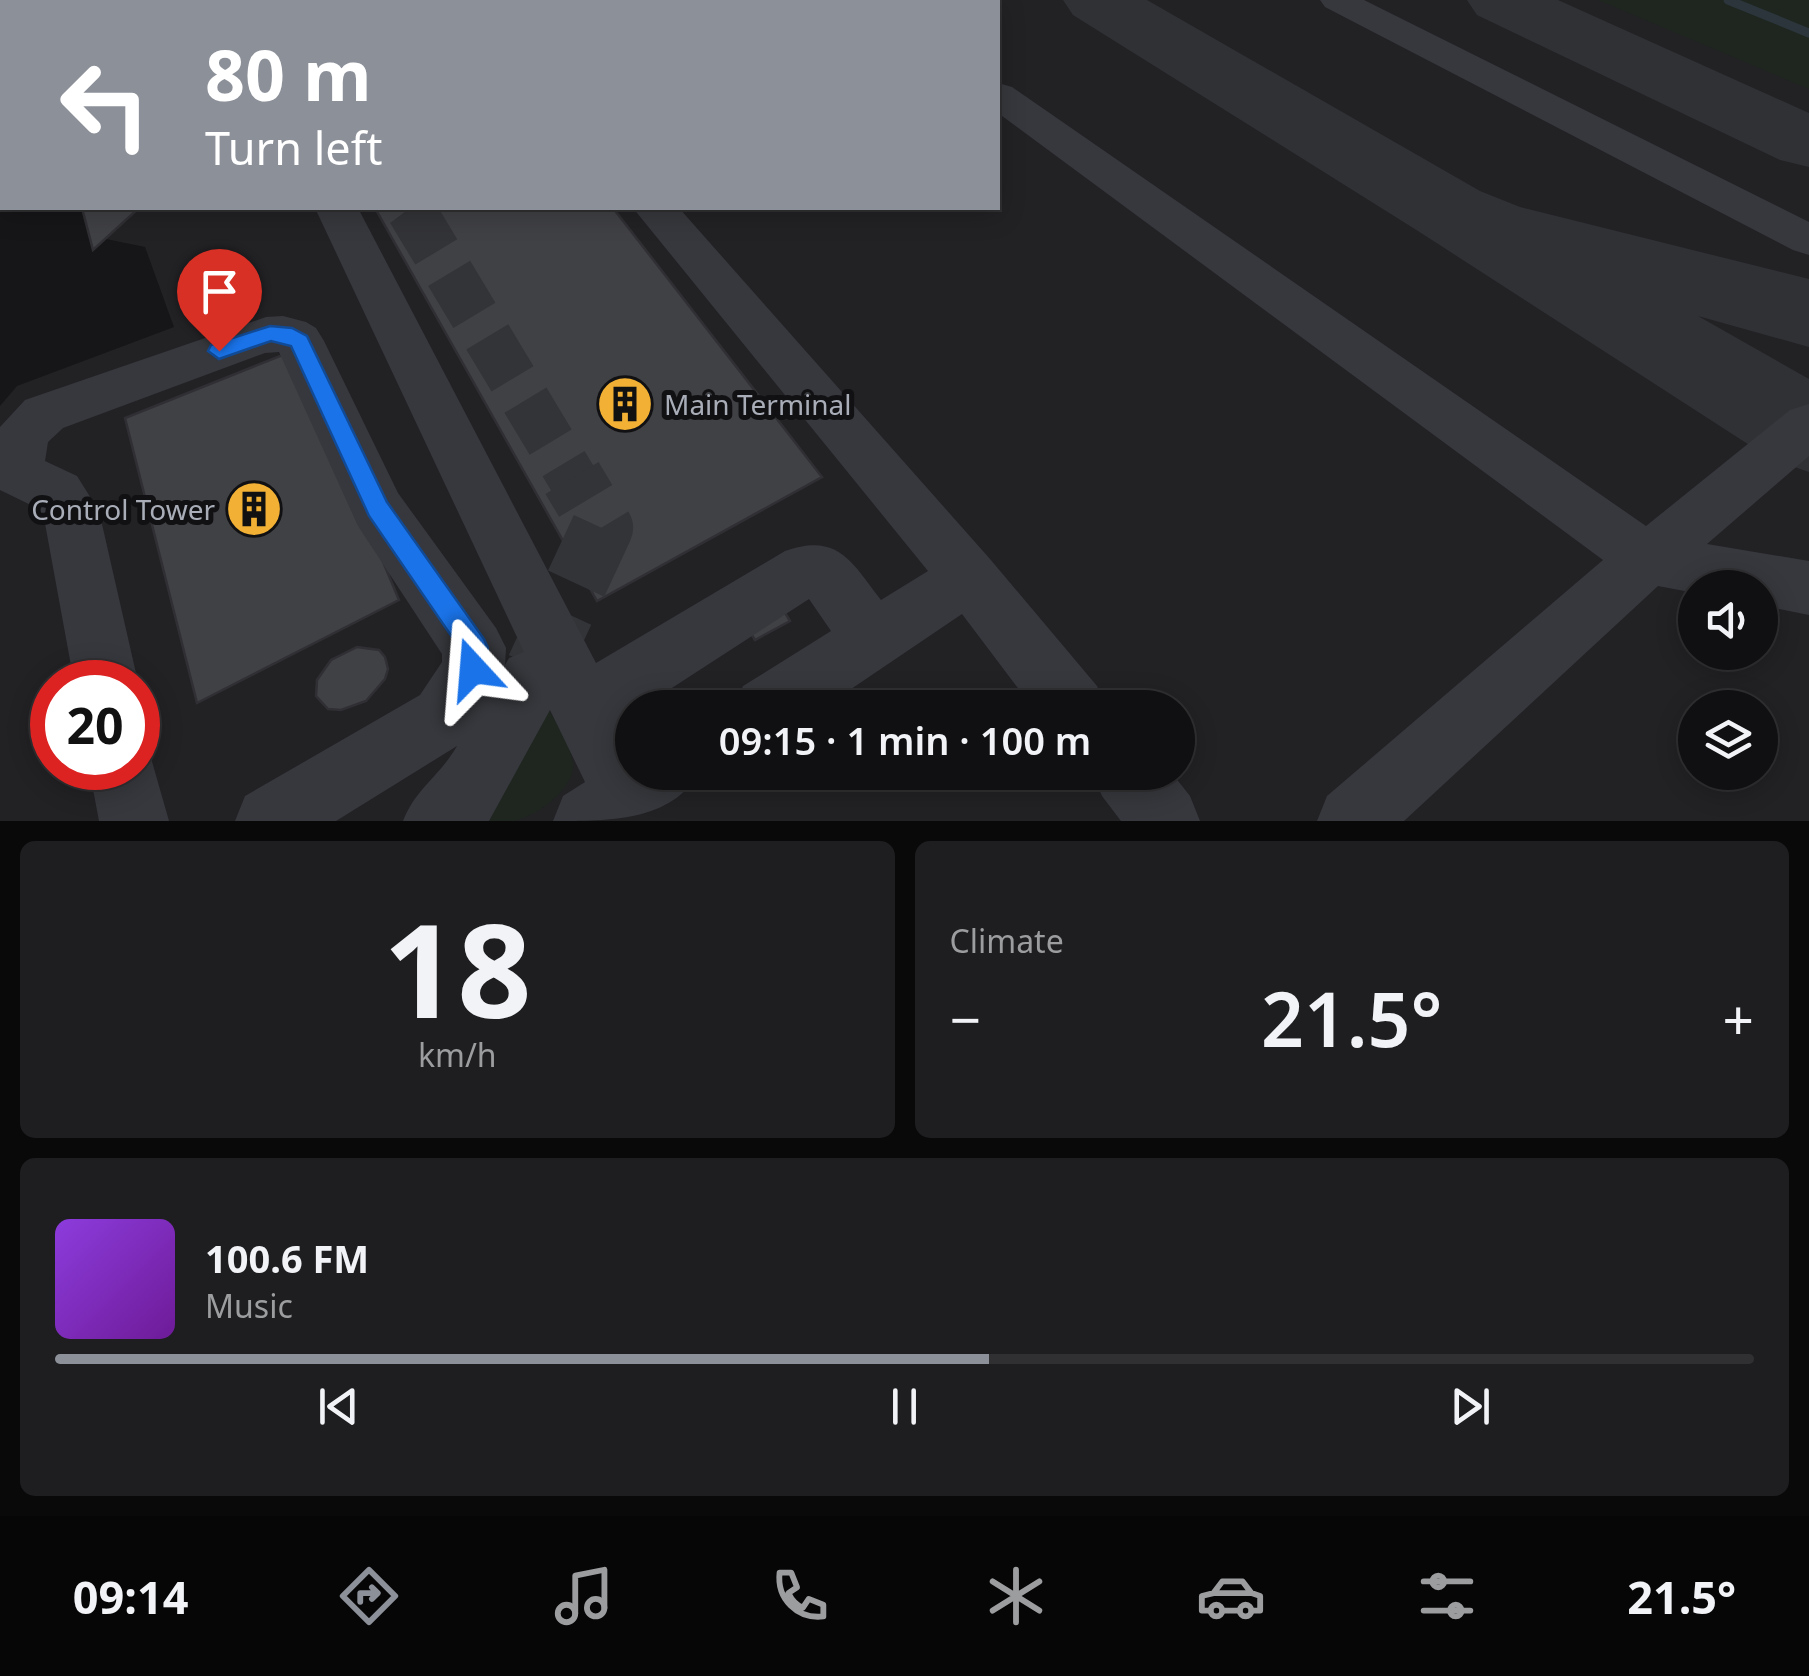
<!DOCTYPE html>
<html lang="en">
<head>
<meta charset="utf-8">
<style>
	:root { --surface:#101012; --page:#1e1e20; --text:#f1f3f6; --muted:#9c9d9f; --line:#303032; --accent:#8c9099 }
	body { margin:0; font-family:"Noto Sans",sans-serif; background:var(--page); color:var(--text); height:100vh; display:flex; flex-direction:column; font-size:38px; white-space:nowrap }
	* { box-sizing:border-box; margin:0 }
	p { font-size:32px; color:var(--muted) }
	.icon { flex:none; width:55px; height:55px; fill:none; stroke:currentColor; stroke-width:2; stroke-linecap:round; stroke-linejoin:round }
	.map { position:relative; height:821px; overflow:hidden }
	.side { display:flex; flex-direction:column; gap:20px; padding:20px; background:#09090a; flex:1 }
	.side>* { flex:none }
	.banner { position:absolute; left:0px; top:0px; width:1000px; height:210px; box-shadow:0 5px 25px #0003,0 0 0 2px var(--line); background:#8c9099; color:#fff; overflow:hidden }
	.buttons { position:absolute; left:1678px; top:570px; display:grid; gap:20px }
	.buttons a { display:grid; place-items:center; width:100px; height:100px; border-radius:50%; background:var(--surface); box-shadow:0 5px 25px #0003,0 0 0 2px var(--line); font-size:50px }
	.speed { position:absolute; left:30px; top:660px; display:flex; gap:20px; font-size:50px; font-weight:700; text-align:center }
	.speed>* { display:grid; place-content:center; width:130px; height:130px; border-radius:50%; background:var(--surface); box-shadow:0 5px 25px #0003,0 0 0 2px var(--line); line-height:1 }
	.speed .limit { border:15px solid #d22; background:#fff; color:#111 }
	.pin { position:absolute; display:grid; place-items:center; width:85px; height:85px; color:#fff; margin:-102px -42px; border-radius:50% 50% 50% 0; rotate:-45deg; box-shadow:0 0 10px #0007 }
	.pin .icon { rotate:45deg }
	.me { position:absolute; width:110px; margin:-55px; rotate:341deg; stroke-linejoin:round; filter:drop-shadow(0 0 8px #0008) }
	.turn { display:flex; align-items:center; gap:35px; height:210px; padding:0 40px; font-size:45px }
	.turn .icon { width:130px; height:130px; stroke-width:2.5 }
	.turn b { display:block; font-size:70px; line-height:85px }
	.big { font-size:75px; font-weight:600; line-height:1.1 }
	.side .tile { flex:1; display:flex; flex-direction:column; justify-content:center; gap:15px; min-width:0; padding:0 35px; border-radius:15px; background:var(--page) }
	.side .dial { align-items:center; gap:0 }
	.dial b { font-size:130px; line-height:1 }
	.song { display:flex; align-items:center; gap:30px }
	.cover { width:120px; height:120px; border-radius:15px; background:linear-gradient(135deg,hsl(270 70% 55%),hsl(280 70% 35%)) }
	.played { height:10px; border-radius:5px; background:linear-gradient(90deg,var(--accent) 55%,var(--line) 55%) }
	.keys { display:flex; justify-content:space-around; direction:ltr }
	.heat { display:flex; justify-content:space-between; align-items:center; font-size:55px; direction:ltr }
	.side .tiles { flex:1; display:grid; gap:20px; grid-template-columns:1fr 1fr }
	.tile:last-child { grid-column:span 2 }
	.trip { position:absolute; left:615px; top:690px; width:580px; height:100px; border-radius:50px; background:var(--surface); box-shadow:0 5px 25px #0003,0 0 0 2px var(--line); font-weight:600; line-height:100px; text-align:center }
	.menu { display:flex; height:160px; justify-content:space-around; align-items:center; background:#060607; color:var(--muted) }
	.menu .icon { width:70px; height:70px }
	.menu .current { color:var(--accent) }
	.menu b { font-size:45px; color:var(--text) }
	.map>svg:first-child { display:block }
	.built { fill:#222225; fill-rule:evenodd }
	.green { fill:#1e261f }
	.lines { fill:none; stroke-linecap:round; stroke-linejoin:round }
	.stream { stroke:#2c353c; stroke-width:9 }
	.taxiway { fill:#303135; fill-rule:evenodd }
	.building { fill:#404145; stroke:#303034; stroke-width:2.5 }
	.minor-tunnel-far2 { stroke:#333438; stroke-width:39; stroke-dasharray:39 19; stroke-linecap:butt }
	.minor-tunnel-far1 { stroke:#333438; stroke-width:49; stroke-dasharray:49 25; stroke-linecap:butt }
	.minor-tunnel { stroke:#333438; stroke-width:62; stroke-dasharray:62 31; stroke-linecap:butt }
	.minor { fill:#37383d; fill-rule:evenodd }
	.route { fill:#1a73e8; stroke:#114b97; stroke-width:2.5 }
	.labels { text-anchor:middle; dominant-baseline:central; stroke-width:10; stroke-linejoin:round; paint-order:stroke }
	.poi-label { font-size:28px; fill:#a8adb8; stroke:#111113; text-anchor:start }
</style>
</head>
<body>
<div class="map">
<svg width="1809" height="821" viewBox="0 0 1809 821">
	<rect width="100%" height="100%" fill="#161618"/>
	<path class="built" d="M27 0H1809V821H0V406L17 386 174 327 145 247 106 239 93 250 82 208H998V2ZM1695 588H1760V652H1695ZM52 682H138V768H52ZM632 708H1178V772H632ZM1695 708H1760V772H1695Z"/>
	<g class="green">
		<path d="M1598 0H1809V89Z"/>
		<path d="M546 705C556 723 570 742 573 763 576 788 536 817 514 821 506 821 497 821 489 821Z"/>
	</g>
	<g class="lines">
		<path class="stream" d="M1728 0 1809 33"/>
		<g class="taxiway">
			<path d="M1063 0H1147L1480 191 1520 207 1809 279V347L1698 316 1809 379V472L1771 459 1418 231 1073 15Z"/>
			<path d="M1467 0H1558L1809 113V167L1780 160 1477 15Z"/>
		</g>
	</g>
	<g class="building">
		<path d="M27 0H449L452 2H27Z"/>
		<path d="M82 208H139L93 250Z"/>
		<path d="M375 208H613L822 477 597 601Z"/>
		<path d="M295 350 399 600 197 703 125 418Z"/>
		<path d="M780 604 790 621 755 640 745 624Z"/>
		<path d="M357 647 379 650 385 657 388 669 385 679 366 701 341 710 328 709 316 696 317 680 331 660Z"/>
	</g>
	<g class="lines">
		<path class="minor-tunnel-far2" d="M410 208 413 212"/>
		<path class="minor-tunnel-far1" d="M411 210 574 481"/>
		<path class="minor-tunnel" d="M537 668 602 528 572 478"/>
		<g class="minor">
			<path d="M461 0H497L498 2H463Z"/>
			<path d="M847 0H884L885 2H849Z"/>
			<path d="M1320 0H1364L1809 222V255L1793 250 1325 7Z"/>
			<path d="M998 83 1012 87 1646 526 1790 410 1809 404V456L1707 544 1809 561V615L1760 605V588H1695V593L1658 586 1404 821H1317L1327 796 1603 560 998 113Z"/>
			<path d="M315 208H358L596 663 785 551C838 532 852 562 881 600L928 571 633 208H679L990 559 1097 686 1107 708H1033L962 614 823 708H733L743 686 831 631 809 599 641 708H632V713L625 718 632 733V772H699C672 821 611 821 553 821L563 796 585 782 550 710 489 821H403C416 788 439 777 457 746L336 821H235L245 796 420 695 442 662V654L358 526 279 352 265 353 63 428 48 442 45 461 77 476 99 511 138 682V684L74 682 44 518 37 508 0 490V427L25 400 266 317 283 316 306 322 316 328 324 341 398 493 496 628 506 648 505 665 509 658 524 652Z"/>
			<path d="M138 740 147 744 169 821H99L89 768H138Z"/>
			<path d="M1092 772H1171L1190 796 1200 821H1121L1102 796Z"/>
		</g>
	</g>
	<path class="route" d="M270 326 292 328 307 336 387 502 484 639 488 648 483 678 473 682 463 678 459 669 461 650 369 516 291 346 271 341 219 359 208 351 211 345Z"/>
	<defs>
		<g id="building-disc" transform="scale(2.875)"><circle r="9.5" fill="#f2b134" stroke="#111113"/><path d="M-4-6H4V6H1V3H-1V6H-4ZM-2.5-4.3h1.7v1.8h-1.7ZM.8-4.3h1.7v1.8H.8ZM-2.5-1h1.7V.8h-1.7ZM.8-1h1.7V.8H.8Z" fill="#111"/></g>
	</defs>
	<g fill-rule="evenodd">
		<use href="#building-disc" x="625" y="404"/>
		<use href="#building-disc" x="254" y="509"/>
	</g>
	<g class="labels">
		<g class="poi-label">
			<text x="664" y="404">Main Terminal</text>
			<text x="215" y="509" text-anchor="end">Control Tower</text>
		</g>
	</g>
</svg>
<div class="buttons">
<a><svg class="icon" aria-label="sound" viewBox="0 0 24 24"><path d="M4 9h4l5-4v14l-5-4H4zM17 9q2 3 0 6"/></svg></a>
<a><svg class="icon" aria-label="layers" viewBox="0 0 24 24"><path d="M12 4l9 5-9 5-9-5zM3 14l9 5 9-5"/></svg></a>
</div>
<div class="speed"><div class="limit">20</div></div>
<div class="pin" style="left:219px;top:351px;background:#d93025"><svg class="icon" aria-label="arrive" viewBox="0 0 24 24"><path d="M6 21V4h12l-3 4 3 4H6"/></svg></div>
<svg class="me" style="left:473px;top:669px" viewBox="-20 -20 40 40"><path d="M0-17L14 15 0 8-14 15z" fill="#1a73e8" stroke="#fff" stroke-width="4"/></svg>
<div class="trip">09:15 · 1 min · 100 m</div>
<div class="banner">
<div class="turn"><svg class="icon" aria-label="left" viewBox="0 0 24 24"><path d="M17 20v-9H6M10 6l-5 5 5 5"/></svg><div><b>80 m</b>Turn left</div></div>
</div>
</div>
<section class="side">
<div class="tiles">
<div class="tile dial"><b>18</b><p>km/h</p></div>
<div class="tile"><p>Climate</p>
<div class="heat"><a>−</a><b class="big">21.5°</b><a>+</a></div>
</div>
<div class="tile">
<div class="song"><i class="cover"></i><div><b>100.6 FM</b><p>Music</p></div></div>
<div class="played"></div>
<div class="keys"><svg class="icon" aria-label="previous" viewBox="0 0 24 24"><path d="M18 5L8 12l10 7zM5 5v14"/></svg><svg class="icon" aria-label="pause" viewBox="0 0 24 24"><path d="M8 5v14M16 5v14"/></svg><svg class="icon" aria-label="next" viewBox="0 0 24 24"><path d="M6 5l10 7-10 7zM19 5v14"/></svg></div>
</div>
</div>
</section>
<nav class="menu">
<b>09:14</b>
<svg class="icon current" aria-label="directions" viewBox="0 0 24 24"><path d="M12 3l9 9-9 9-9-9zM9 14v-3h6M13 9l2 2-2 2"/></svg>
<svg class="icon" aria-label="music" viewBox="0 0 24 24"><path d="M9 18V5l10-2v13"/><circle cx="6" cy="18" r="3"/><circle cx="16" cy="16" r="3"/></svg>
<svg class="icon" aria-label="phone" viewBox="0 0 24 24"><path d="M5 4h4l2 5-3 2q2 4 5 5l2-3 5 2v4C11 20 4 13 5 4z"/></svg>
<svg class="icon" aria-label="climate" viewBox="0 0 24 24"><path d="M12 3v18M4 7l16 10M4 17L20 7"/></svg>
<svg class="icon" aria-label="car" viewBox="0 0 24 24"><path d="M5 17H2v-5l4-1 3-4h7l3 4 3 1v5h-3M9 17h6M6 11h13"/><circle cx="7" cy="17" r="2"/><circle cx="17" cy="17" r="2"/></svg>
<svg class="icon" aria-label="filters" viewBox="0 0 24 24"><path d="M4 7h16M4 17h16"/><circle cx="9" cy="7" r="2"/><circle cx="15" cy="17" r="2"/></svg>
<b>21.5°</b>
</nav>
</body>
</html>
